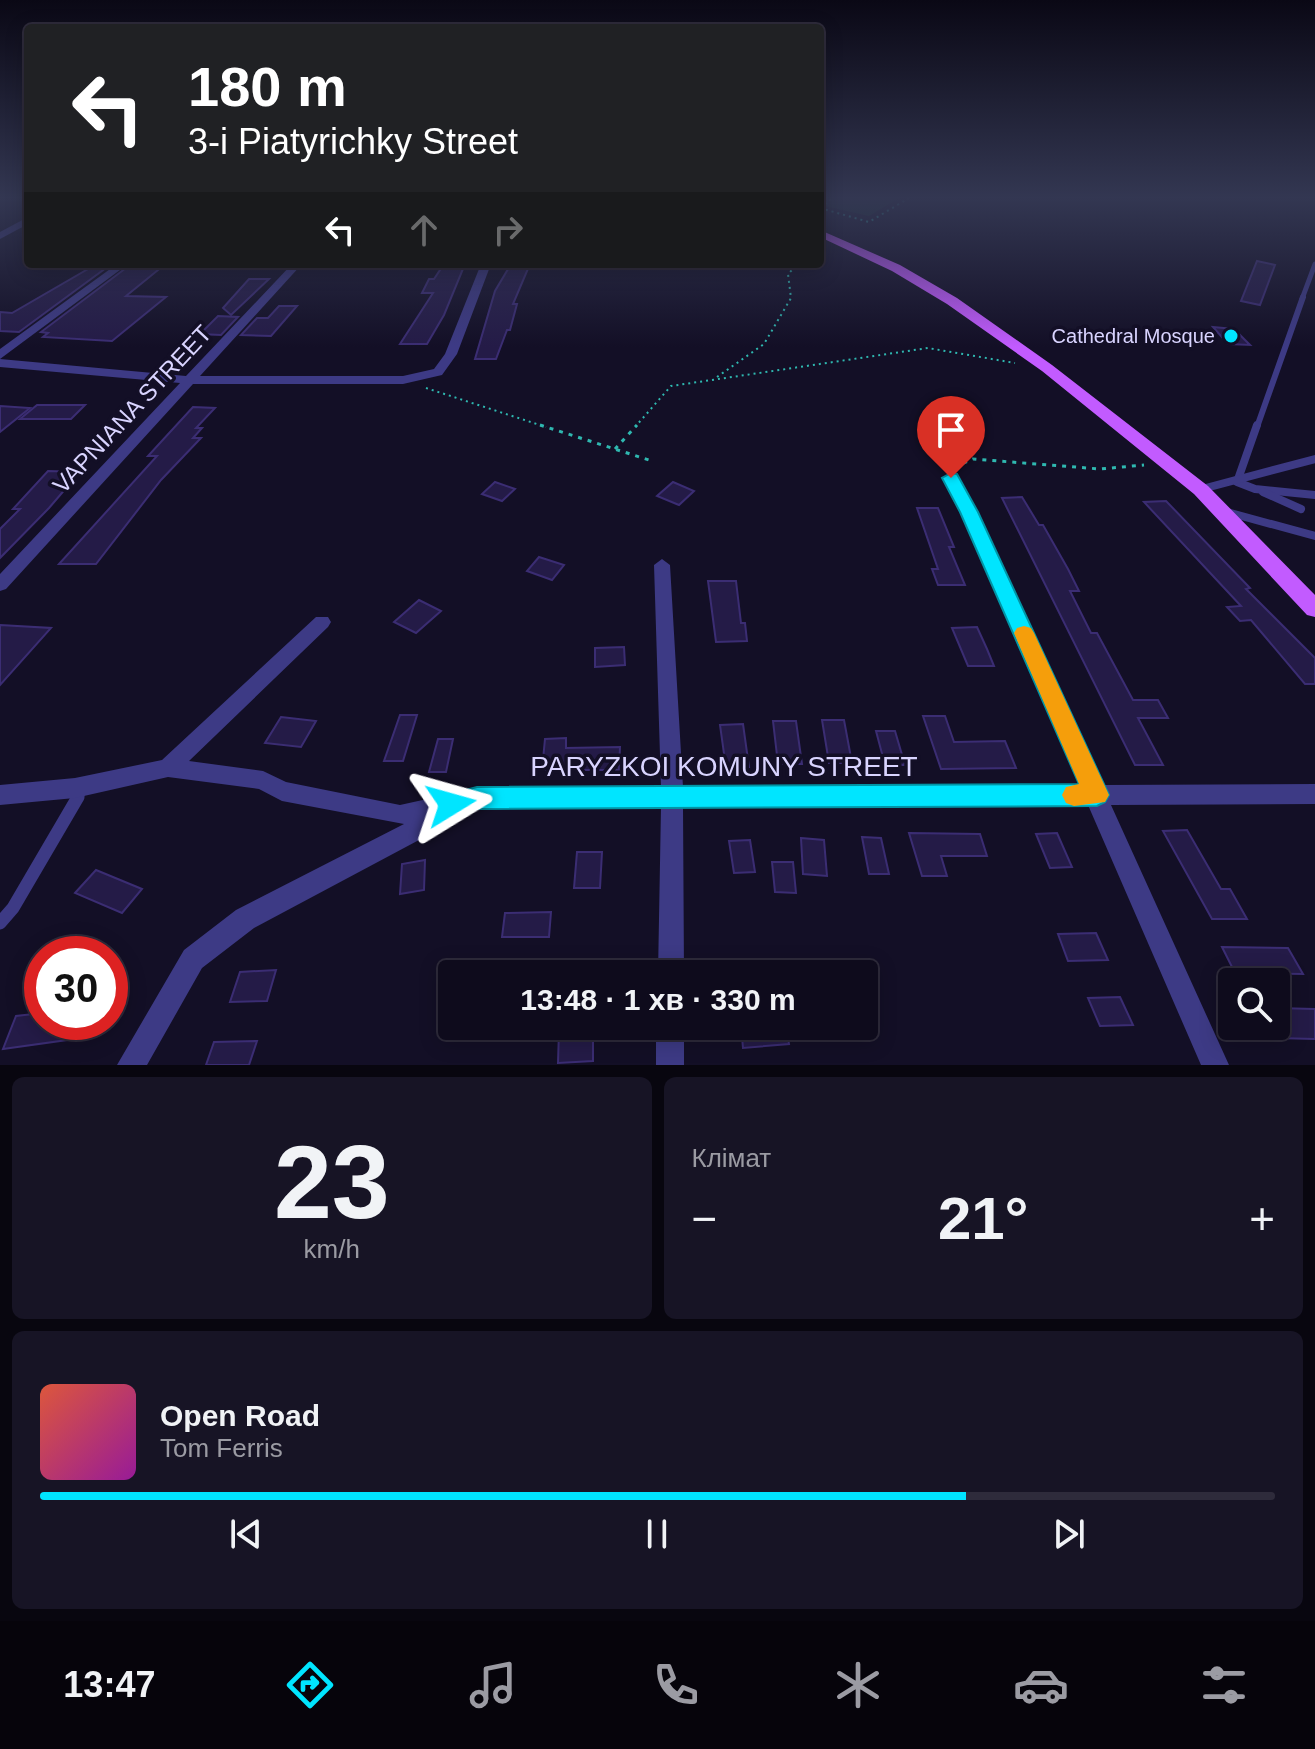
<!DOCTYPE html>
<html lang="uk">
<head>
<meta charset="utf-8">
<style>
	:root { --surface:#0e0b1c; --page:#171425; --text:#f1f3f6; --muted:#9b9ba3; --line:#2e2b3b; --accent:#00e5ff }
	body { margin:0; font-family:Arial,sans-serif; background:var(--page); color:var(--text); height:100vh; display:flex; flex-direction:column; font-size:30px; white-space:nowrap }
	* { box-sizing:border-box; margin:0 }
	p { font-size:26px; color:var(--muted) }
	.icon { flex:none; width:44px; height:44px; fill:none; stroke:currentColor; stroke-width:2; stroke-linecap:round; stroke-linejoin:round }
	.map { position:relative; height:1065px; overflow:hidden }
	.drawer { display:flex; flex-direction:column; gap:12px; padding:12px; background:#08060f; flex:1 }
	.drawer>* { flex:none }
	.guide { position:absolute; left:24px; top:24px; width:800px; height:244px; border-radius:8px; box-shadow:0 4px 20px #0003,0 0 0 2px var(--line); background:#202124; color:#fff; overflow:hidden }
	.tools { position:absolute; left:1218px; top:968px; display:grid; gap:16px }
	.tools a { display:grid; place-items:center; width:72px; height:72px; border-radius:8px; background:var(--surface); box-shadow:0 4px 20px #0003,0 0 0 2px var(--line); font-size:40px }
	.speed { position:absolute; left:24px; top:936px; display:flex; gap:16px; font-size:40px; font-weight:700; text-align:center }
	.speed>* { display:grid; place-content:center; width:104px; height:104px; border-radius:50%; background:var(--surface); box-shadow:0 4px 20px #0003,0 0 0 2px var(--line); line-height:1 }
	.speed .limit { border:12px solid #d22; background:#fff; color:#111 }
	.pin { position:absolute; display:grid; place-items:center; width:68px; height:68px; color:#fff; margin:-82px -34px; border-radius:50% 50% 50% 0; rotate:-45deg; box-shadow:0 0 8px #0007 }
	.pin .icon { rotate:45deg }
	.me { position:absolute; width:88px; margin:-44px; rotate:82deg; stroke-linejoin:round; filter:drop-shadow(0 0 6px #0008) }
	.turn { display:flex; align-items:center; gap:28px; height:168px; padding:0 32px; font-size:36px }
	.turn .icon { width:104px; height:104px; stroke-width:2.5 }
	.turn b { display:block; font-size:56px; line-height:68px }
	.lanes { display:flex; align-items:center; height:76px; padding:0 32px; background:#0003; justify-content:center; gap:40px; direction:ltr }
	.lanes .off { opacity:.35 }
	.big { font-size:60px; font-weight:700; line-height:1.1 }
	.drawer .card { flex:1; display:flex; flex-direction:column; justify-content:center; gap:12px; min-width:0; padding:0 28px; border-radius:12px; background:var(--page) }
	.drawer .dial { align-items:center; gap:0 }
	.dial b { font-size:104px; line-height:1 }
	.song { display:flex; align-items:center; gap:24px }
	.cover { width:96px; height:96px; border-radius:12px; background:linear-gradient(135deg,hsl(10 70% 55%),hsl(300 70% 35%)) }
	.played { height:8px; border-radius:4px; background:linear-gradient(90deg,var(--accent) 75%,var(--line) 75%) }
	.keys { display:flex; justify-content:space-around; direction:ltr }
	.heat { display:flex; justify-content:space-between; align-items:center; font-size:44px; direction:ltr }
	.drawer .tiles { flex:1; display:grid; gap:12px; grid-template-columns:1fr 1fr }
	.card:last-child { grid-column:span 2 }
	.trip { position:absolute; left:438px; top:960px; width:440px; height:80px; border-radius:8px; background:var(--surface); box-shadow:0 4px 20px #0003,0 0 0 2px var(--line); font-weight:700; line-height:80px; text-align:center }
	.tab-bar { display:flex; height:128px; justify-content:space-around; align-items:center; background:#06040b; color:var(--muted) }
	.tab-bar .icon { width:56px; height:56px }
	.tab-bar .selected { color:var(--accent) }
	.tab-bar b { font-size:36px; color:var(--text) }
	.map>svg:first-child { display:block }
	.green { fill:#12302f }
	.building { fill:#241b47; stroke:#3b2d73; stroke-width:2 }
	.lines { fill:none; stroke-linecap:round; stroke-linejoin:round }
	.path-far1 { stroke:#2fb8b0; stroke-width:2; stroke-dasharray:2 4; stroke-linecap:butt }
	.path { stroke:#2fb8b0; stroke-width:3; stroke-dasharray:4 6; stroke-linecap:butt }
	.service-far4 { stroke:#3d3a85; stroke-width:5 }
	.service-far3 { stroke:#3d3a85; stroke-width:6 }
	.service-far2 { stroke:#3d3a85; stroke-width:8 }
	.service-far1 { stroke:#3d3a85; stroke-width:10 }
	.service { stroke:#3d3a85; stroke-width:13 }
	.minor { fill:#3d3a85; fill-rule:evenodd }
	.primary { fill:#c25bff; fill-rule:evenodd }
	.route { fill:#00e5ff; stroke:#0095a6; stroke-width:2 }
	.slow { fill:#f59e0b }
	.poi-dot { fill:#00e5ff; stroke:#130f26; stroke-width:3 }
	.labels { text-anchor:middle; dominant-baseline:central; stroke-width:7; stroke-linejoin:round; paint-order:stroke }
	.far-poi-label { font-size:20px; fill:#d9d4ff; stroke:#130f26; text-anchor:end }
	.street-label { font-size:24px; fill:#d9d4ff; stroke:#130f26 }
	.near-street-label { font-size:28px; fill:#d9d4ff; stroke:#130f26 }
</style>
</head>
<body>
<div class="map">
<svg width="1315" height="1065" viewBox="0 0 1315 1065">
	<rect width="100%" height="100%" fill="#130f26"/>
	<path class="green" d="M820 198H899L869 216 820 205Z"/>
	<g class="building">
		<path d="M1257 261 1275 265 1260 305 1241 301Z"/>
		<path d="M444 264H465L444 315 427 344H400L433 293H422L429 279H434Z"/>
		<path d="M511 264H530L513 304H517L510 330H507L496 359H475L495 291Z"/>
		<path d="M95 265H110L19 332 0 331V312L12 313Z"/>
		<path d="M130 265 163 266 126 296 166 297 112 341 43 337 48 333 41 332Z"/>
		<path d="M249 279H269L231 315 223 308Z"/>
		<path d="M279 306H297L271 336 241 335 257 318H268Z"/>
		<path d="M218 316 238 317 221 335 200 334Z"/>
		<path d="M1213 327 1234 329 1250 345 1228 344Z"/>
		<path d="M37 405H85L71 419H20Z"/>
		<path d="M0 406 30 408 0 432Z"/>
		<path d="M193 407 215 408 196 428H202L193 438H201L161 480 96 564H59L157 456H148Z"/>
		<path d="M48 471 80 472 49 508 0 558V529L20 509H13Z"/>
		<path d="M495 482 515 489 502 501 482 494Z"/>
		<path d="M673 482 694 491 679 505 657 496Z"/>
		<path d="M1022 497 1039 525H1043L1068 569 1079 591H1070L1091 633H1097L1133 700H1158L1168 718H1138L1163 765H1135L1002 498Z"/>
		<path d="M1166 501 1250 588 1246 589 1315 658V684H1305L1251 620 1240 621 1227 607 1241 606 1144 502Z"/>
		<path d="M917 508H938L954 547H949L965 585H938L932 569H938Z"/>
		<path d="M539 557 564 565 552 580 527 571Z"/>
		<path d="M708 581H736L741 623H745L747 641 716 642Z"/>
		<path d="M419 600 441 611 416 633 394 622Z"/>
		<path d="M0 625 51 628 0 685Z"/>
		<path d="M977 627 987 649 994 666H968L952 628Z"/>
		<path d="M624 647 625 665 595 667V648Z"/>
		<path d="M400 715H417L403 761H384Z"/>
		<path d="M923 716H945L954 742 1005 741 1016 768 941 769Z"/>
		<path d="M281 717 316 721 301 747 265 743Z"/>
		<path d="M822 720H844L852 763H829Z"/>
		<path d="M773 721H796L802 764H778Z"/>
		<path d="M743 724 749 767 726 768 720 725Z"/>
		<path d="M876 731H895L905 765H885Z"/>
		<path d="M566 738V748L620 747 619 770H542L545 739Z"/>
		<path d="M438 739H453L446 772H429Z"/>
		<path d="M1187 830 1221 889H1230L1247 919H1212L1163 831Z"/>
		<path d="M909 833 980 834 987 856H941L947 876H922Z"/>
		<path d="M1057 833 1072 867 1050 868 1036 834Z"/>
		<path d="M862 837 881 838 889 874H869Z"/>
		<path d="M801 838 824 840 827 876 803 874Z"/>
		<path d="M750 840 755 872 734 873 729 841Z"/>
		<path d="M577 852H602L600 888H574Z"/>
		<path d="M425 860 424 890 400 894 402 864Z"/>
		<path d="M772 862H793L796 893 775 892Z"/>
		<path d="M96 870 142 889 122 913 75 893Z"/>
		<path d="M551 912 549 937H502L505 913Z"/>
		<path d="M1096 933 1108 960 1068 961 1058 934Z"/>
		<path d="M1222 947 1288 948 1303 974 1235 973Z"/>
		<path d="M276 970 267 1001 230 1002 240 972Z"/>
		<path d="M1120 997 1133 1025 1100 1026 1088 998Z"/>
		<path d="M1276 1008 1315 1009V1039L1276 1038Z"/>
		<path d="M42 1013V1022H73L67 1040 3 1049 16 1016Z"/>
		<path d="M741 1026H786L789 1044 743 1048Z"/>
		<path d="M593 1029V1061L558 1063 559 1030Z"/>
		<path d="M257 1041 249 1065H206L214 1042Z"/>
	</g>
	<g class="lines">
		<g class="path-far1">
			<path d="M820 208 869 222 909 198"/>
			<path d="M820 208 832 198"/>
			<path d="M717 377 764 344 791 298 788 274 798 264"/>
			<path d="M426 388 546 427"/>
			<path d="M635 427 671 386 928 348 1015 363"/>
		</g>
		<g class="path">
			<path d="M540 425 652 461"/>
			<path d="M615 449 637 425"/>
			<path d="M954 467 973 459 1100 469 1144 465"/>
		</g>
		<path class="service-far4" d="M1302 299 1315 264"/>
		<path class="service-far3" d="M1257 427 1303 297"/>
		<g class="service-far2">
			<path d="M1257 425 1237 482 1255 489 1315 495"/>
			<path d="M1202 489 1315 459"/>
			<path d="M1263 492 1301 509"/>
			<path d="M1227 512 1315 536"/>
		</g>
		<path class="service-far1" d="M77 799 83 788"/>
		<path class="service" d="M0 923 13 908 78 797"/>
		<g class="minor">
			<path d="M28 217V224L0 239V232Z"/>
			<path d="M117 264H128L0 359V349Z"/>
			<path d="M292 264H302L200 376H403L434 369 445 354 481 264H491L457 354 442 375 403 384H193L6 589 0 591V574L180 383 0 367V359L186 376Z"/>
			<path d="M951 474 958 478 977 512 1102 785 1315 784V804L1111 805 1229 1065H1201L1088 805 683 807 684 974H658L661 807 477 808 467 810 464 816 254 928 202 968 147 1065H117L184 950 236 910 404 824 282 801 259 789 168 777 75 798 0 805V785L75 778 162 760 316 617H328L331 622 328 627 189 761 263 771 286 782 400 805 477 788 661 787 654 565 662 559 670 565 683 787 1080 785 961 512 944 478Z"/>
			<rect x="656" y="1026" width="28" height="39"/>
		</g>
		<path class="primary" d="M820 230 900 265 957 298 1052 365 1208 486 1315 595V617L1307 615 1194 494 1042 371 947 304 892 271 820 237Z"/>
	</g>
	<linearGradient id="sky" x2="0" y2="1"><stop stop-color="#0a0815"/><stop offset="0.57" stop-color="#333752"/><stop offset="1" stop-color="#333752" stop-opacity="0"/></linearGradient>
	<rect width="1315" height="347" fill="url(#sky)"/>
	<path class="route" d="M951 473 957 474 978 512 1109 795 1105 802 1097 806 477 809 451 815 442 812 438 804 442 796 477 787 1079 784 960 512 942 478Z"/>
	<path class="slow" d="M1024 626 1031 628 1034 633 1109 795 1105 802 1074 806 1066 803 1062 795 1066 787 1079 784 1014 633 1017 628Z"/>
	<circle class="poi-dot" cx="1231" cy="336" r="8"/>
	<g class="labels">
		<g class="far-poi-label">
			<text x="1215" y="336">Cathedral Mosque</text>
		</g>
		<g class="street-label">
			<text transform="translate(132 409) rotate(-47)">VAPNIANA STREET</text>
		</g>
		<g class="near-street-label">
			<text x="724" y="766">PARYZKOI KOMUNY STREET</text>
		</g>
	</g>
</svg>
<div class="tools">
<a><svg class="icon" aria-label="search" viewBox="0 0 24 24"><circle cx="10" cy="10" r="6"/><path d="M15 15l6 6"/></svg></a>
</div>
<div class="speed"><div class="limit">30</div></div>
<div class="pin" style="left:951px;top:478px;background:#d93025"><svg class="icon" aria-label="arrive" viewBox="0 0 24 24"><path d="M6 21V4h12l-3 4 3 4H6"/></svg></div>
<svg class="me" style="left:451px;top:804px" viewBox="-20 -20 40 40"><path d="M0-17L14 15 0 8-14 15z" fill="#00e5ff" stroke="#fff" stroke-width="4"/></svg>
<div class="trip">13:48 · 1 хв · 330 m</div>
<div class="guide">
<div class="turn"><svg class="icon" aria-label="left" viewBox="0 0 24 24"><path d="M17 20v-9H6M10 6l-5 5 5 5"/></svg><div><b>180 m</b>3-i Piatyrichky Street</div></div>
<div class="lanes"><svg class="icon" aria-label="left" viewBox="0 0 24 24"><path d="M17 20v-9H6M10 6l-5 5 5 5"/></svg><svg class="icon off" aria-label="ahead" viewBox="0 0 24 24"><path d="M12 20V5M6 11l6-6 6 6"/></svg><svg class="icon off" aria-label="right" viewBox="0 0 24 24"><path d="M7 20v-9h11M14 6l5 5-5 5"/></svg></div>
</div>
</div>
<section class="drawer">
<div class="tiles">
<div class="card dial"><b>23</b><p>km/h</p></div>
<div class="card"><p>Клімат</p>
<div class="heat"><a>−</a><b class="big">21°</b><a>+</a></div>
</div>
<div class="card">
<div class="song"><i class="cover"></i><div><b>Open Road</b><p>Tom Ferris</p></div></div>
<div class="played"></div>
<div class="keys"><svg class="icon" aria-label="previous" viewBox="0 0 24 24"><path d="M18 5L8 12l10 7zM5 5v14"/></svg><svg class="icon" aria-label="pause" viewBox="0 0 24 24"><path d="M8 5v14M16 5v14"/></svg><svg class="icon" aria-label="next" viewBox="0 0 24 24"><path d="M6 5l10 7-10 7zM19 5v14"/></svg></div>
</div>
</div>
</section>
<nav class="tab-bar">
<b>13:47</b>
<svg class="icon selected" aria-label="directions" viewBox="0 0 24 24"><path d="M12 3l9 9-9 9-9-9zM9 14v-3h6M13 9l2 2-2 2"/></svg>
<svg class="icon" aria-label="music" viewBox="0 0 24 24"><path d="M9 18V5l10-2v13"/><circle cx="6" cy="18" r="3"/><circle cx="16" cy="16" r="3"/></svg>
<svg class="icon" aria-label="phone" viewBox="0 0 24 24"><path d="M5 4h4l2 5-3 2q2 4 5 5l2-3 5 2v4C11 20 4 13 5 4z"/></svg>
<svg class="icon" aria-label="climate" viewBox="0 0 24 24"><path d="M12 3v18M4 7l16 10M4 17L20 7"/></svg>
<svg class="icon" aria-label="car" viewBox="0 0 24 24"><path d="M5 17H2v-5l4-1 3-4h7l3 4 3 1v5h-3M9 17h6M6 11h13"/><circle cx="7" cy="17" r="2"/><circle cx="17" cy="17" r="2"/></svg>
<svg class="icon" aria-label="filters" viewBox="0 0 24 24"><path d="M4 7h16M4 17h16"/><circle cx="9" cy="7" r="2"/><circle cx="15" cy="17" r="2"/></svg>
</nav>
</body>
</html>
